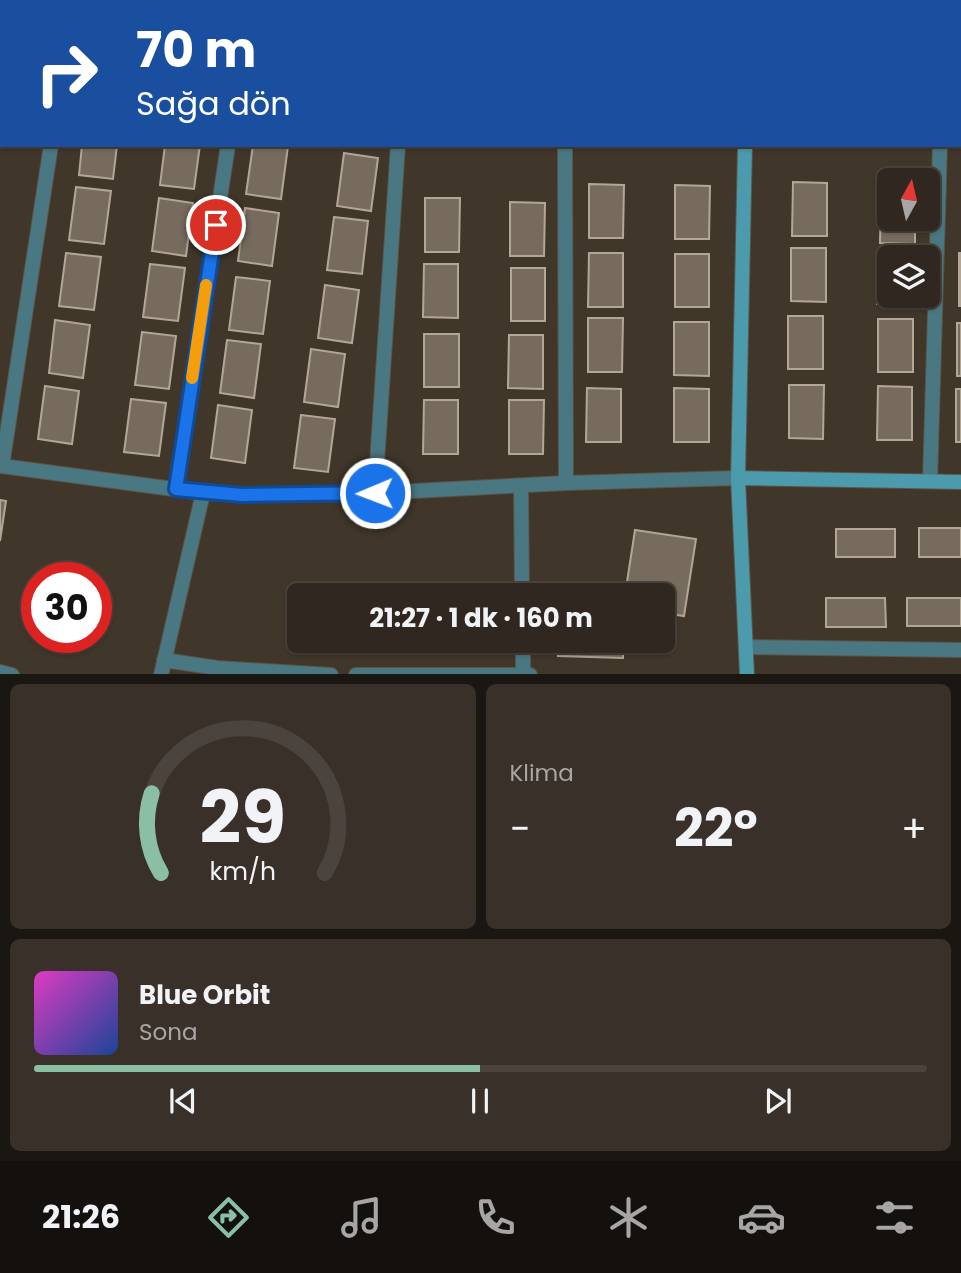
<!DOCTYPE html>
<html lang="tr">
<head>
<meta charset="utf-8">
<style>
	:root { --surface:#302820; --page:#383029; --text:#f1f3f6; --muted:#a8a6a5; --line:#4b443e; --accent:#8abfa5 }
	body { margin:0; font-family:Poppins,sans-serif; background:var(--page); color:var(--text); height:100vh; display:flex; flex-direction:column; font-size:26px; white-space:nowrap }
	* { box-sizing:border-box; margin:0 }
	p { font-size:23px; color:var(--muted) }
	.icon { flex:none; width:38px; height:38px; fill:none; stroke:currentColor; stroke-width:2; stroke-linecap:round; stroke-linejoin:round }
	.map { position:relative; height:674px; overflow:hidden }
	.sheet { display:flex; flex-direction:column; gap:10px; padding:10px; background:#1a1612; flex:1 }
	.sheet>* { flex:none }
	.guide { position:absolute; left:0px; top:0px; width:962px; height:147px; box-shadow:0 2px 5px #0004,0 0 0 2px var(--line); background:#1a4fa0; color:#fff; overflow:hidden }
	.needle { width:46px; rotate:8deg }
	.tools { position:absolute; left:877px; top:168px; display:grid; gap:14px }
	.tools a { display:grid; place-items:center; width:63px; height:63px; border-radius:10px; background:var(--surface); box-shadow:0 2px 5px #0004,0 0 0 2px var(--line); font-size:35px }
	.speed { position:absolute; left:21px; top:562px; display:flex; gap:14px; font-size:35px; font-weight:700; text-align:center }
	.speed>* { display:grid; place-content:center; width:91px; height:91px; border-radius:50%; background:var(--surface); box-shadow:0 2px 5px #0004,0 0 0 2px var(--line); line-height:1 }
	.speed .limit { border:10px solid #d22; background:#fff; color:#111 }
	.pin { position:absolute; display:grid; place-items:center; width:60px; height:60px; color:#fff; margin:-30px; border:4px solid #fff; border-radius:50%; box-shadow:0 2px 7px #0007 }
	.me { position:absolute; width:77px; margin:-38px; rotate:269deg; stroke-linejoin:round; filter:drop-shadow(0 0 5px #0008) }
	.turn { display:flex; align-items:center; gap:24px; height:147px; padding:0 21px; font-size:32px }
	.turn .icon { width:91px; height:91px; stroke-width:2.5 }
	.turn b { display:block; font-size:49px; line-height:60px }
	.big { font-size:52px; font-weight:700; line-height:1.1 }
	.sheet .card { flex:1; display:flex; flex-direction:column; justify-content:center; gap:10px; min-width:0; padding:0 24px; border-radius:10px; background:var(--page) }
	.sheet .dial { align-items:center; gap:0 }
	.dial svg { height:182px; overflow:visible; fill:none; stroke:var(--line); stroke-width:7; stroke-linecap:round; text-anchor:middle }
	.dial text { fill:var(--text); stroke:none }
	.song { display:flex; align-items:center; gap:21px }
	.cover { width:84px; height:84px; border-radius:10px; background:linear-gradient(135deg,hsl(310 70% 55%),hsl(220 70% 35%)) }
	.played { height:7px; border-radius:4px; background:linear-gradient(90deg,var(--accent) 50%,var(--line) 50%) }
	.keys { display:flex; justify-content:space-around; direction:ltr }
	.heat { display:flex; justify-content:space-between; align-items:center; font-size:38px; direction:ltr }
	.sheet .tiles { flex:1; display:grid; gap:10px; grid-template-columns:1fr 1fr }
	.card:last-child { grid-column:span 2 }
	.trip { position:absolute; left:287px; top:583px; width:388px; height:70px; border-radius:10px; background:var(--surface); box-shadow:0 2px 5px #0004,0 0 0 2px var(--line); font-weight:700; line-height:70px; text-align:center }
	.tabs { display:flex; height:112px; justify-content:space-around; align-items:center; background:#13100d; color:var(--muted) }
	.tabs .icon { width:49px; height:49px }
	.tabs .selected { color:var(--accent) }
	.tabs b { font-size:32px; color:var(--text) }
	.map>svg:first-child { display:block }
	.building { fill:#766b5d; stroke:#b2a697; stroke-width:2 }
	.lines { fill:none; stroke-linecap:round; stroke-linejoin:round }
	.street-casing { stroke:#5c5348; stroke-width:16 }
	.secondary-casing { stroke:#5c5348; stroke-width:16 }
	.street { stroke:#497882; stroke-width:14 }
	.secondary { stroke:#4c9bac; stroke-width:14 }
	.route-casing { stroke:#114b97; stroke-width:18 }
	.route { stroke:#1a73e8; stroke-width:12 }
	.slow { stroke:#f59e0b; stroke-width:12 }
</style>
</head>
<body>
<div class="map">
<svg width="961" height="675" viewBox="0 0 961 675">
	<rect width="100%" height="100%" fill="#40362a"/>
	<g class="building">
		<path d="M82 145H117L113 179 79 175Z"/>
		<path d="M165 145H200L194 189 160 185Z"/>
		<path d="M253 145 288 146 281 199 246 194Z"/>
		<path d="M344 153 378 158 371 211 337 206Z"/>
		<path d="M793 182 827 183V236H792Z"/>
		<path d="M589 184 624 185 623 238H589Z"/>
		<path d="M675 185 710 186 709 239H675Z"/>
		<path d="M76 187 111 191 104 244 69 240Z"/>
		<path d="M881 190H889V219H915V244L880 243Z"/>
		<path d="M159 198 193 203 186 256 152 251Z"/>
		<path d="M425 198H460L459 252H425Z"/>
		<path d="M510 202 545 203 544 256H510Z"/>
		<path d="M245 208 279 213 272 266 238 261Z"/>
		<path d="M334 217 368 221 362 274 327 270Z"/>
		<path d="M791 248H826V302L791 301Z"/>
		<path d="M877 251H912V257H889V296H912V305L877 304Z"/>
		<path d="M66 253 101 257 94 310 59 306Z"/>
		<path d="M589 253H623V307H588Z"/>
		<rect x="959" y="253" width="2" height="53"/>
		<rect x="675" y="254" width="34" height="53"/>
		<path d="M150 264 185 268 178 321 143 317Z"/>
		<path d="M424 264H458V318L423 317Z"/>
		<rect x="511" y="268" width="34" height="53"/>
		<path d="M236 277 270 281 263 334 229 330Z"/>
		<path d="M325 285 359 290 352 343 318 338Z"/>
		<rect x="788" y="316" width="35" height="53"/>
		<path d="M588 318H623L622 372H588Z"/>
		<rect x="878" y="319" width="35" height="53"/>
		<path d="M55 320 90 325 83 378 49 373Z"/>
		<path d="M674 322H709V376L674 375Z"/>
		<rect x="957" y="323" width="4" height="53"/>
		<path d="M142 332 176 336 169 389 135 385Z"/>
		<rect x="424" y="334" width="35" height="53"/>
		<path d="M509 335H543V389L508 388Z"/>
		<path d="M227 340 261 344 254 398 220 393Z"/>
		<path d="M311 349 345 354 338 407 304 402Z"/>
		<path d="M789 385H824L823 439 789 438Z"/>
		<path d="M45 386 79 391 72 444 38 439Z"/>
		<path d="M878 386 912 387V440H877Z"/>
		<path d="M587 388 621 389V442H586Z"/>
		<path d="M674 388 709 389V442H674Z"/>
		<rect x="956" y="389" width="5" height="53"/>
		<path d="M131 399 166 403 159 456 124 452Z"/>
		<path d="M424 400H458V454H423Z"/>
		<path d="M509 400H544L543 454H509Z"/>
		<path d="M218 405 252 410 245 463 211 458Z"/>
		<path d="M301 415 335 419 328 472 294 468Z"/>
		<path d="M0 500 6 501 0 541Z"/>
		<rect x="919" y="528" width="42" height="29"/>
		<rect x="836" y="529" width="59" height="28"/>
		<path d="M635 530 696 539 684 616 663 613V595H625Z"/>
		<path d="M826 598H885L886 627H826Z"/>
		<rect x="907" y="598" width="54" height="28"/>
		<path d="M558 640H623V658L558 656Z"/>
	</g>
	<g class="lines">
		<g class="street-casing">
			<g id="street">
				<path d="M686 0 706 2"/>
				<path d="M72 2 73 0"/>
				<path d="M480 2V0"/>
				<path d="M51 145 2 466 203 493 242 495 375 493 566 483 738 478"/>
				<path d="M565 145 566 483"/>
				<path d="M930 481 940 145"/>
				<path d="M521 486 522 595"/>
				<path d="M176 489 228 145"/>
				<path d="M375 493 398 145"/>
				<path d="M523 640V675"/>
				<path d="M746 647 961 650"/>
				<path d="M164 660 217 668 331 675"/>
				<path d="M0 672 12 675"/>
				<path d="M161 675 203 493"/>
				<path d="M356 675H530"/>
			</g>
		</g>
		<g class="secondary-casing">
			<g id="secondary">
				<path d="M751 2 752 0"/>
				<path d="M745 145 738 478 747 675"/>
				<path d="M738 478 961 482"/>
			</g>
		</g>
		<use href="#street" class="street"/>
		<use href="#secondary" class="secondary"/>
	</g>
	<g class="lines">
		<g class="route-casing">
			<path id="route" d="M216 225 176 489 242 495 375 493"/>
		</g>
		<use href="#route" class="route"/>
		<path class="slow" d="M192 378 206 285"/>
	</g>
</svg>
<div class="tools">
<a><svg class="needle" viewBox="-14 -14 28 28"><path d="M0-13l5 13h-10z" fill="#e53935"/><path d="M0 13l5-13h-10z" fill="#a8a6a5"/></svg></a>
<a><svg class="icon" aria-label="layers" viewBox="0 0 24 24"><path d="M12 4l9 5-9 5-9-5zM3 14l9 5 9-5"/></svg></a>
</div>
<div class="speed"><div class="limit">30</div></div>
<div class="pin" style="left:216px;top:225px;background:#d93025"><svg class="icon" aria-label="arrive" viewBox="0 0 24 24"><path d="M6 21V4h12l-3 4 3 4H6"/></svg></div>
<svg class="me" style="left:375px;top:493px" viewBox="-20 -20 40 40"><circle r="17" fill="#1a73e8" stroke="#fff" stroke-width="3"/><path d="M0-11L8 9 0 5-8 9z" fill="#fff"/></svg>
<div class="trip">21:27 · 1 dk · 160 m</div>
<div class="guide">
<div class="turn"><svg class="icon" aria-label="right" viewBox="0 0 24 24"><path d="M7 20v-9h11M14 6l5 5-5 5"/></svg><div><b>70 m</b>Sağa dön</div></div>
</div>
</div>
<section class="sheet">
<div class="tiles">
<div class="card dial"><svg viewBox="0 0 100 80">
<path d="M14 69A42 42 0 1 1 86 69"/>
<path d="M14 69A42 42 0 0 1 10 34" stroke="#8abfa5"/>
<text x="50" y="56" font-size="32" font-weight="700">29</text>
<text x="50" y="72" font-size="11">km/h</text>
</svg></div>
<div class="card"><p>Klima</p>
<div class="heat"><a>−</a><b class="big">22°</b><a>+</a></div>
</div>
<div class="card">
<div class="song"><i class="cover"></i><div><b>Blue Orbit</b><p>Sona</p></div></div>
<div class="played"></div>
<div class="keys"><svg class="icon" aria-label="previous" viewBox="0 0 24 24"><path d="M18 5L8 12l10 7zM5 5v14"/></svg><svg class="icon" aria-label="pause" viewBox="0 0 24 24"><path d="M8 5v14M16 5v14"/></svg><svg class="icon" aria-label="next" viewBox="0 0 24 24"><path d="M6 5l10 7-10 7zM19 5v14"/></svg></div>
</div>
</div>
</section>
<nav class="tabs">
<b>21:26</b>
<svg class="icon selected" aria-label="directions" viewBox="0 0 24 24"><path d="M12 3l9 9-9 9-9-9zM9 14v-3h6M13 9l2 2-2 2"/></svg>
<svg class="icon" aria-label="music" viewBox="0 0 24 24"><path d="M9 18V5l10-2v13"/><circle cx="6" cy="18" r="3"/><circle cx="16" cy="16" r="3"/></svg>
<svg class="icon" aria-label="phone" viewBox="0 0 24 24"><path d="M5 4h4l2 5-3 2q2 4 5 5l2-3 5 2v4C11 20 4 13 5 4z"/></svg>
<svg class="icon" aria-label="climate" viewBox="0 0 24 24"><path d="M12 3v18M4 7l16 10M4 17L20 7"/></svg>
<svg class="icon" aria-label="car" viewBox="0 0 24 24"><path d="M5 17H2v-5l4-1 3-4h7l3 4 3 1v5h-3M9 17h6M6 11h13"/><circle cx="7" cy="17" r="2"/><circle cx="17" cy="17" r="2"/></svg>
<svg class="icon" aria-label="filters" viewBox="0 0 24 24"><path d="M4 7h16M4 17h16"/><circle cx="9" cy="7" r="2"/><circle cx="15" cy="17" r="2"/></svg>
</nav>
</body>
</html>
